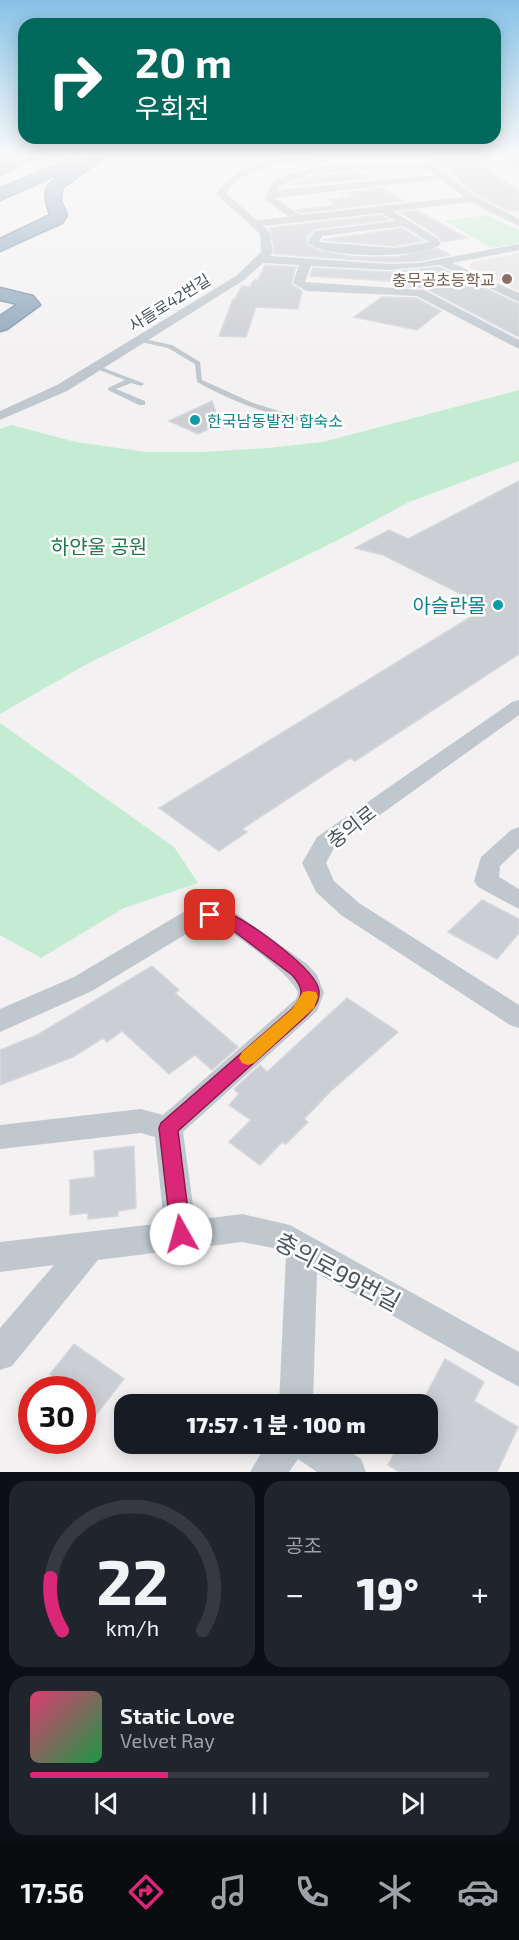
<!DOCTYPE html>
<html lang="ko">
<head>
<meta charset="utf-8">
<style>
	:root { --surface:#171b24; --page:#20242c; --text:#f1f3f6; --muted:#9ea1a6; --line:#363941; --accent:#db2777 }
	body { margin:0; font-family:"Exo 2","Noto Sans KR",sans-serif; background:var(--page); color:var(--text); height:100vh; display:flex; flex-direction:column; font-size:22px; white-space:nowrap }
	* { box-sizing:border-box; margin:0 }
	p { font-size:20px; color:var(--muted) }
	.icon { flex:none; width:33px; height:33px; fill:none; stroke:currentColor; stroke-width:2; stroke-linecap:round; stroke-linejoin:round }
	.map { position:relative; height:1472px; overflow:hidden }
	.details { display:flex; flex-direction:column; gap:9px; padding:9px; background:#0d0f14; flex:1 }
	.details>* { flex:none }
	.guide { position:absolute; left:18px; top:18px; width:483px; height:126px; border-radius:18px; box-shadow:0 3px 15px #0003; background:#00695c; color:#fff; overflow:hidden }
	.speed { position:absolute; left:18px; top:1376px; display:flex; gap:12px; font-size:30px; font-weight:700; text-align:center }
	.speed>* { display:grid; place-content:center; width:78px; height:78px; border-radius:50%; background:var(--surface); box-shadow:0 3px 15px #0003; line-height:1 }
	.speed .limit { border:9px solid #d22; background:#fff; color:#111 }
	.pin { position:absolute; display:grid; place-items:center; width:51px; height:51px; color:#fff; margin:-26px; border-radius:12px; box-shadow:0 3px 9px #0006 }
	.me { position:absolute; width:66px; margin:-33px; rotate:353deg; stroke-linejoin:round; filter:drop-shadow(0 0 4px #0008) }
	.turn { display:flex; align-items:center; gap:21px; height:126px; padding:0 18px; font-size:27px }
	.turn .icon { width:78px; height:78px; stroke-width:2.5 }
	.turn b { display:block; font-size:42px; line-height:51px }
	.big { font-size:45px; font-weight:800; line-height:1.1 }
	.details .tile { flex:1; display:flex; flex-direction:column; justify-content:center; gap:9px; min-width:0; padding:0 21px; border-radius:18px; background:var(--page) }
	.details .dial { align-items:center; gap:0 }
	.dial svg { height:156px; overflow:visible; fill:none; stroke:var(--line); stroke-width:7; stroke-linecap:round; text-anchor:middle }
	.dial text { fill:var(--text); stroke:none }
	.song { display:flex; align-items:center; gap:18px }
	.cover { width:72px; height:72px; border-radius:9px; background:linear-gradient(135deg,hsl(340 70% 55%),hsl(140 70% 35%)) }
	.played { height:6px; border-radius:3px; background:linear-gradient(90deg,var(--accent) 30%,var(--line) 30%) }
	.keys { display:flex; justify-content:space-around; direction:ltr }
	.heat { display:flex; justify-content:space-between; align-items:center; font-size:33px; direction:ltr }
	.details .tiles { flex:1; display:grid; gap:9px; grid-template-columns:1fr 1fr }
	.tile:last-child { grid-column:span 2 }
	.trip { position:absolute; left:114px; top:1394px; width:324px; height:60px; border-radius:18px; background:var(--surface); box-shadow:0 3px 15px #0003; font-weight:800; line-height:60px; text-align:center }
	.dock { display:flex; height:96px; justify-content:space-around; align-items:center; background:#090b0e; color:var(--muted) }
	.dock .icon { width:42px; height:42px }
	.dock .selected { color:var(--accent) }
	.dock b { font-size:27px; color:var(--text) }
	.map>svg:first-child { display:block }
	.education { fill:#e4e2e2 }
	.green { fill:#c4ecd2 }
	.building { fill:#cbced3; stroke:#d5d7dc; stroke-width:1.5 }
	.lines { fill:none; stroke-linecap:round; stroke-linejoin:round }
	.highway-casing { stroke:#7890a7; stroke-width:3 }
	.lane { fill:#c0c8ce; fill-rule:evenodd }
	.street { fill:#c0c8ce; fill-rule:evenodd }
	.secondary { fill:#bec8d1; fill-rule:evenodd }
	.highway { fill:#8da5bb; fill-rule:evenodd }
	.route { fill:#db2777; stroke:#8e194d; stroke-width:1.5 }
	.slow { fill:#f59e0b }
	.education-dot { fill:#8d6e63; stroke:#fff; stroke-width:2 }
	.culture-dot { fill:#0f9aa8; stroke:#fff; stroke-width:2 }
	.labels { text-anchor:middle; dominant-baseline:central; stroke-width:5; stroke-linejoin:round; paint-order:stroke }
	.far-education-label { font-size:16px; fill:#785e54; stroke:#fff; text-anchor:end }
	.far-street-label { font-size:16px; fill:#4a555d; stroke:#fff }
	.far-culture-label { font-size:16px; fill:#0d838f; stroke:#fff; text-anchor:start }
	.park-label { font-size:20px; fill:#207949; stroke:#fff }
	.culture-label { font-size:20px; fill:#0d838f; stroke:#fff; text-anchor:end }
	.street-label { font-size:20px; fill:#4a555d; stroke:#fff }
	.near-street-label { font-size:24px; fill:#4a555d; stroke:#fff }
</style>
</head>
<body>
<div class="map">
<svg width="519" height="1472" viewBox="0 0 519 1472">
	<rect width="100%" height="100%" fill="#f3f1f1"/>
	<path class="education" d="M519 253V291L470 267V263Z"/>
	<g class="green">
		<path d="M486 215 519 230V243L492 248 445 221Z"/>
		<path d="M519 390V461L409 502 346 536 85 665 0 714V429L11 425 76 442 146 452H202L268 448 323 442Z"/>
		<path d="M0 723 174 847 198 883 124 908 41 958 0 935Z"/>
	</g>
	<g class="building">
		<path d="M473 158 519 192V210L508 211 478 195 435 160Z"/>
		<path d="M358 172 367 179 289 185 312 176Z"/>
		<path d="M383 189 404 201 301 213 296 210 336 205 329 200 359 196 341 193Z"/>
		<path d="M418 210V211L467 238 442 242 438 236 400 212Z"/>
		<path d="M381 215 388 220 315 229 307 237 306 244 317 250 353 257H396L437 248 450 255 419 261 388 262 275 254 270 228Z"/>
		<path d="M402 228 423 241 394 246 322 240Z"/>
		<path d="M265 265 296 267 291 284 302 291 298 309 256 307 246 337 219 336 233 299H235L242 286 250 287 254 280H258Z"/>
		<path d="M439 267 519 304V337L425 288 397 286 404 282 310 276 313 268 388 272Z"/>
		<path d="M382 297 416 298 441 311 417 330 354 317Z"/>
		<path d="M212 401 220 424 198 434 169 421Z"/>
		<path d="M519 481V654L355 761 350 758 242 829 247 832 219 851 159 808 487 607 383 555 355 548 389 530 408 539Z"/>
		<path d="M482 900 519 919V933L497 959 448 932Z"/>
		<path d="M152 966 179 990 175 993 238 1047 212 1070 195 1055 169 1074 122 1031 107 1042 103 1038 73 1057 0 1085V1050L37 1035Z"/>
		<path d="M347 998 398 1032 331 1091 304 1119 308 1122 286 1144 282 1142 260 1165 229 1142 251 1120 229 1105 239 1094 234 1089 260 1065 267 1072Z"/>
		<path d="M134 1146 136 1208 118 1211V1216L88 1219V1213L70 1215V1180L95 1177 94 1151Z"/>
		<path d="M74 1344 124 1379 82 1433V1389H52L59 1381 50 1374Z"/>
		<path d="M445 1359 484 1382 474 1401 518 1427 497 1472H399L388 1465 400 1443H428V1404H421Z"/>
	</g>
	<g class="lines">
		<g class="highway-casing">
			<g id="highway">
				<path d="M20 156H39L0 175V165Z"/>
				<path d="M89 156H106L62 188 61 201 67 215 62 223 0 251V239L50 215C42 188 43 187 68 170L0 200V189L67 160 72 159 79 163Z"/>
				<path d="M0 288 33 296 40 305 7 329 0 331V316L18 304 0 300Z"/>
			</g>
		</g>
		<g class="lane">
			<path d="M139 338 172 345 200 362 202 380 253 403 308 420 304 422C266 414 231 401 197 382L195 364 168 348 137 341V339Z"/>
			<path d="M94 366H98L143 383 144 384 141 386 131 383 116 389 145 401V405H139L108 390V388L125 380 94 368Z"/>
		</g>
		<g class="street">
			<path d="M307 156H338L270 166 236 180 226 194 257 220 289 217 265 199 272 182 288 174 328 165 432 164 477 197 519 219V226L471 202 393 211 437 238 441 244C423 259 325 259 308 243L309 238 315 231 395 221 381 213 263 226 270 233 273 253 270 256 388 264 419 263 519 244V250L452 263 519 293V302L440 265 388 270 311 266 305 282 424 290 519 340V349L417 296 306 291 293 283 299 265 263 263 244 280 67 391 0 420V411L57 385 236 276 261 252 260 234 216 194C239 162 270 160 307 156ZM366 169H422L429 170 436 175 278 190 279 186 311 174ZM441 179 464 197 300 215 275 198ZM403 226 429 242 394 248 319 242 322 236Z"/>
			<path d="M519 700V715L334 848 326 863 334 881 359 903 519 1005V1028L510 1025 341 915 316 892 302 863 317 837 512 702Z"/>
			<path d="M519 827V848L500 866 499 877 519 889V909L478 887 474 881 481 857 511 830Z"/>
			<path d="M210 906 234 912 307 964 317 975 324 993 317 1011 183 1132 195 1220 242 1214 290 1225 519 1352V1387L317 1273 313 1404H279L286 1255 273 1248 242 1242 98 1260 12 1366 0 1370V1328L54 1265 0 1272V1242L164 1223 155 1137 141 1133 0 1149V1125L141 1109 163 1115 296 999 298 993C293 976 237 935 220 926 214 924 208 924 201 925L92 991 0 1032V1009L74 977 187 910Z"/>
			<path d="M267 1443H337L361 1459 366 1472H317L298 1459 289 1472H250Z"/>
		</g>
		<path class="secondary" d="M498 156H514L519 159V169Z"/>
		<use href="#highway" class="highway"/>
	</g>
	<linearGradient id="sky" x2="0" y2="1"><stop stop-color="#87c2e7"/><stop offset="0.43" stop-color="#faf9f9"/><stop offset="1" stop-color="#faf9f9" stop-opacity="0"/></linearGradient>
	<rect width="519" height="362" fill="url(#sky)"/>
	<path class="route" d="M210 909C218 911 226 912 233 915 252 925 317 969 319 991 320 1003 312 1010 304 1018L178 1131 191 1234 188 1240 181 1243 174 1240 171 1234 159 1128 161 1123 292 1009C304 996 304 988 292 975L231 929 221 923 204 919 202 915Z"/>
	<path class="slow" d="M309 991 316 992 318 997 314 1008 254 1063 248 1065 242 1063 239 1058 242 1052 292 1009 303 992Z"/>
	<circle class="education-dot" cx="507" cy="279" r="6"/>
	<g class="culture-dot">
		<circle cx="195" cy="420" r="6"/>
		<circle cx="498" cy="605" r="6"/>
	</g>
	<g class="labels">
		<g class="far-education-label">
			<text x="495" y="279">충무공초등학교</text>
		</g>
		<g class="far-street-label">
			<text transform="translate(169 302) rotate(-32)">사들로42번길</text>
		</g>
		<g class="far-culture-label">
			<text x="207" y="420">한국남동발전 합숙소</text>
		</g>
		<g class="park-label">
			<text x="99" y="546">하얀울 공원</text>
		</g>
		<g class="culture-label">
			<text x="486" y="605">아슬란몰</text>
		</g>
		<g class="street-label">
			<text transform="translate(351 826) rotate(-38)">충의로</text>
		</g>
		<g class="near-street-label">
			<text transform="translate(338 1271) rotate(28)">충의로99번길</text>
		</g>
	</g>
</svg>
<div class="speed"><div class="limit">30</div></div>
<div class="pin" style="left:210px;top:915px;background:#d93025"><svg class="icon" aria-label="arrive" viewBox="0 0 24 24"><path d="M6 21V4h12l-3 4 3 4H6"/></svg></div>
<svg class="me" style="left:181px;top:1234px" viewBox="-20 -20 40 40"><circle r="19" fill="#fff"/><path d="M0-13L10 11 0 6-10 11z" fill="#db2777"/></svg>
<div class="trip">17:57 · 1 분 · 100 m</div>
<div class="guide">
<div class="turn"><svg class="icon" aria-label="right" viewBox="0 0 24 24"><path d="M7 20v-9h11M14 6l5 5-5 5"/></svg><div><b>20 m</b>우회전</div></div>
</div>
</div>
<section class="details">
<div class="tiles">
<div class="tile dial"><svg viewBox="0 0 100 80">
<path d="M14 69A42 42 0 1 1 86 69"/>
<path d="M14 69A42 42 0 0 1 8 42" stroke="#db2777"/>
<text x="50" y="56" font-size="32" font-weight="700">22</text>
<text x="50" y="72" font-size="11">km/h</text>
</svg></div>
<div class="tile"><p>공조</p>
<div class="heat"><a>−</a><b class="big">19°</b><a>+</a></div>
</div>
<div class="tile">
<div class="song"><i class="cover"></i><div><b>Static Love</b><p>Velvet Ray</p></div></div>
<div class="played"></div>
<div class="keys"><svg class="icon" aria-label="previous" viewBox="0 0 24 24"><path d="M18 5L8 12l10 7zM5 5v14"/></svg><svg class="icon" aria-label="pause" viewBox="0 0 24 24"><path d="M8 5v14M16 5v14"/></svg><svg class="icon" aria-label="next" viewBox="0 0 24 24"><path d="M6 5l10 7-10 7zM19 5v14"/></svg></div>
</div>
</div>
</section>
<nav class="dock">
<b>17:56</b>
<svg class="icon selected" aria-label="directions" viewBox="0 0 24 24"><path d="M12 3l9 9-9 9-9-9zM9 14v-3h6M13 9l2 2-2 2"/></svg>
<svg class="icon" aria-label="music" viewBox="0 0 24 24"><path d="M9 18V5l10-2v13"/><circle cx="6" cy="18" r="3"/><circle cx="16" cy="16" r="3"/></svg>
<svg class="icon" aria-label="phone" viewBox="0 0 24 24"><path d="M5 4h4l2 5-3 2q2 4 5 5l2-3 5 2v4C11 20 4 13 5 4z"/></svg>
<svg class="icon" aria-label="climate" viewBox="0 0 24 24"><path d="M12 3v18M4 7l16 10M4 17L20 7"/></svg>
<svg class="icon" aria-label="car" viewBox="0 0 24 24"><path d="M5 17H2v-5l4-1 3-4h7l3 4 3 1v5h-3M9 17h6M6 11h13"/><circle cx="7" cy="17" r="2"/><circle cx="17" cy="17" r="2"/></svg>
</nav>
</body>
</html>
